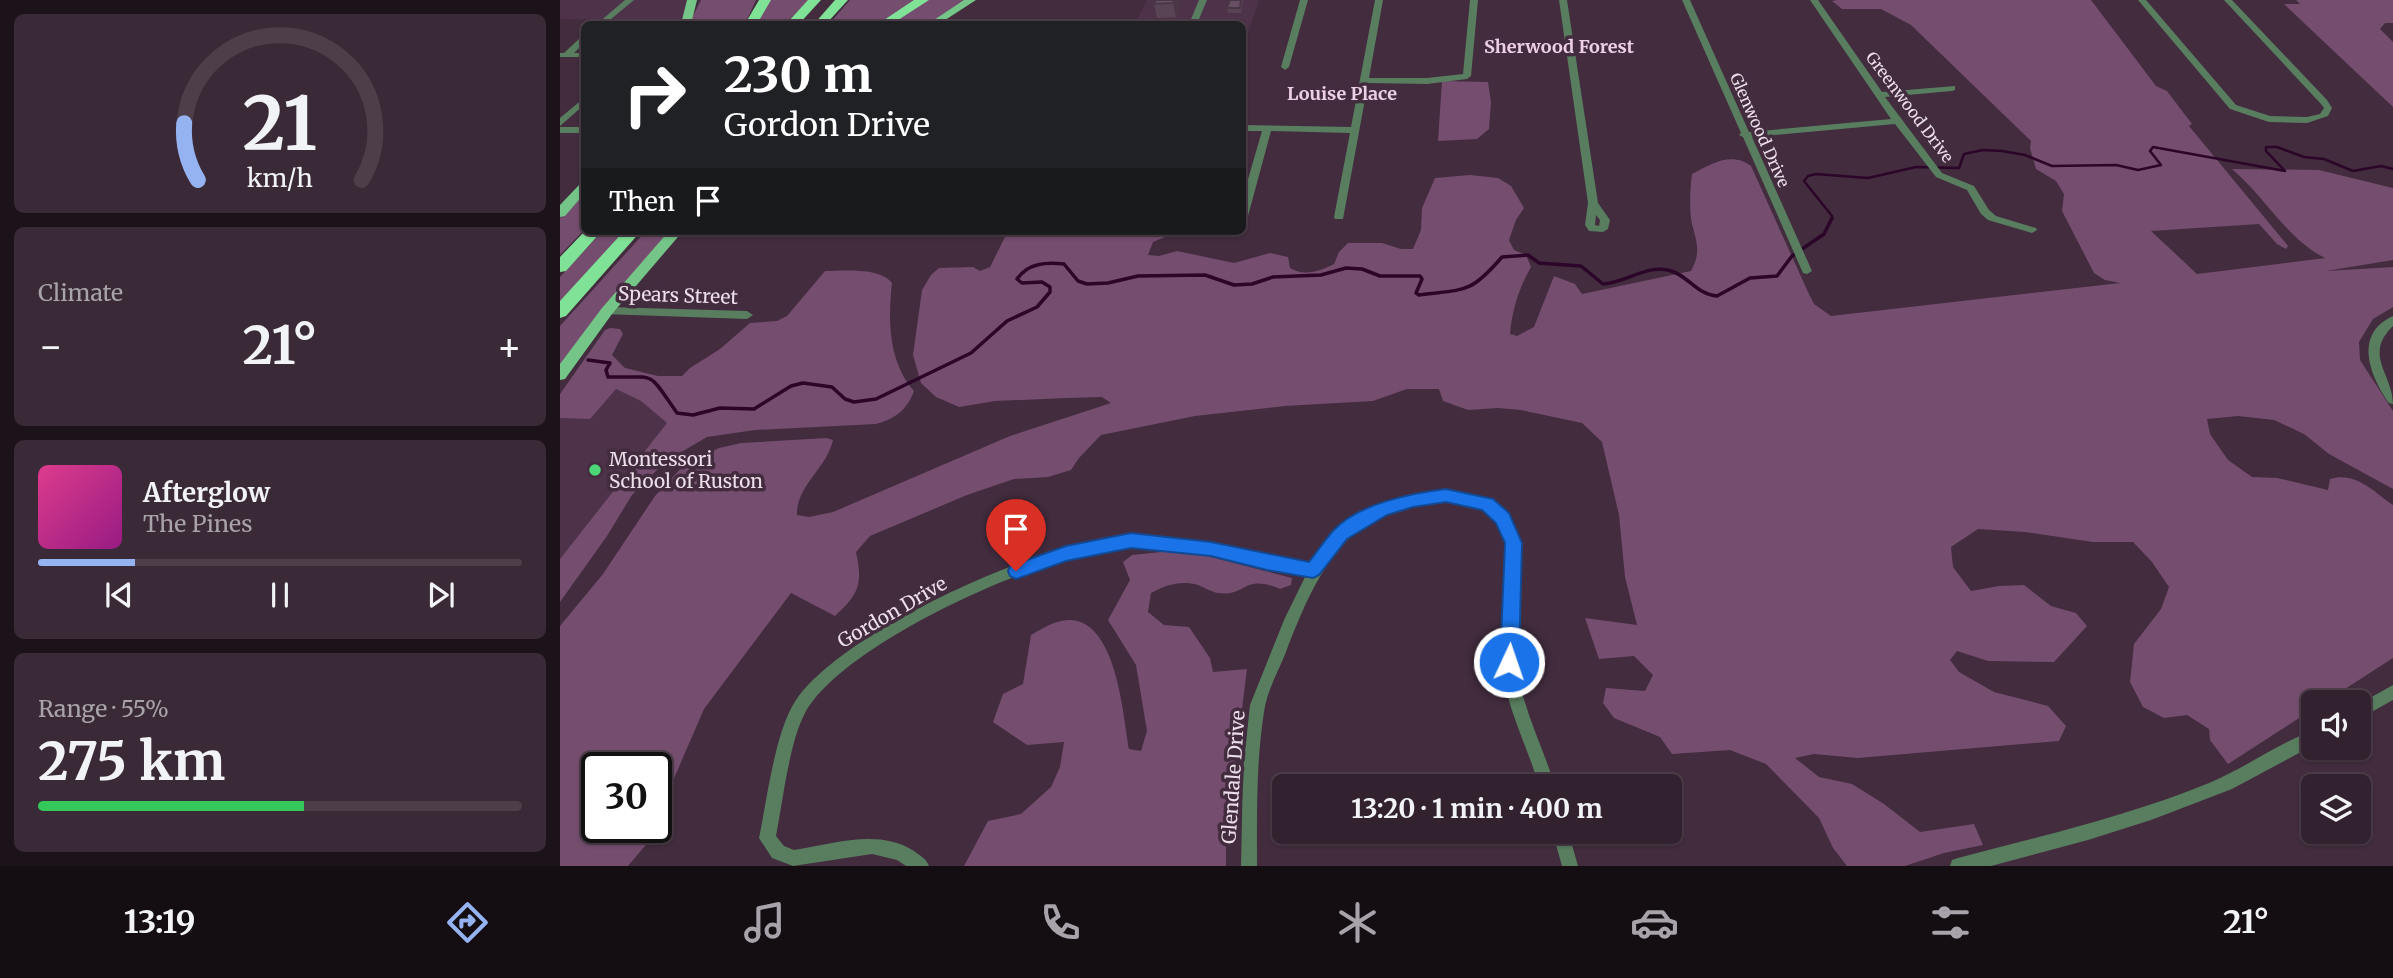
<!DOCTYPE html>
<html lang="en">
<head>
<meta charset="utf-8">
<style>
	:root { --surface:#32212e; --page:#3a2936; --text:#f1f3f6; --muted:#a8a3aa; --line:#4d3e4a; --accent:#95b2f1 }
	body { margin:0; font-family:Merriweather,serif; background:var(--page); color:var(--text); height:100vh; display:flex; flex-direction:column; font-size:26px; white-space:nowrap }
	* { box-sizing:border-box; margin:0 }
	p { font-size:23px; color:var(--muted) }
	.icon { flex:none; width:38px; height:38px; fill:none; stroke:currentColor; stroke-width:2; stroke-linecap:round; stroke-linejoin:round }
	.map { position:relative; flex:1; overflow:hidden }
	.drawer { display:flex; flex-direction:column; gap:14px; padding:14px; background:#1c1219; width:560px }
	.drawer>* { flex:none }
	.top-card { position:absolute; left:21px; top:21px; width:665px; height:214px; border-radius:10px; box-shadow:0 2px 5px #0004,0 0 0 2px var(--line); background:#202124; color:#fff; overflow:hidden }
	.controls { position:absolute; left:1741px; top:690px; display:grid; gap:14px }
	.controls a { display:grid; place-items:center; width:70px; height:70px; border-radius:10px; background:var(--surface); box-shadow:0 2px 5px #0004,0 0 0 2px var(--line); font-size:35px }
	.speed { position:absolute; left:21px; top:752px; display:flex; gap:14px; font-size:35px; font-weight:700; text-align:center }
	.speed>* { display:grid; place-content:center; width:91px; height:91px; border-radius:50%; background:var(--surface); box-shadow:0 2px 5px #0004,0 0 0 2px var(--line); line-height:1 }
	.speed .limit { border:4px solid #111; border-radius:10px; background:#fff; color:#111 }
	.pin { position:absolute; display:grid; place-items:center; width:60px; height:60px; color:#fff; margin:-72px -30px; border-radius:50% 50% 50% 0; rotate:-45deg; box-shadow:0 0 7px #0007 }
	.pin .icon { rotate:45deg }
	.me { position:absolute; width:77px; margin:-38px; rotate:3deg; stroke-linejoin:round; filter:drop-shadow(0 0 5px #0008) }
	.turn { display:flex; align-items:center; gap:24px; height:147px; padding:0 28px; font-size:32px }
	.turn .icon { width:91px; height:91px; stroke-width:2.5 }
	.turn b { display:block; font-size:49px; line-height:60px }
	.then { display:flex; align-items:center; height:66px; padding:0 28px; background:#0003; gap:14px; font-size:26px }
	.big { font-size:52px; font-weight:700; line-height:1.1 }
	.drawer .widget { flex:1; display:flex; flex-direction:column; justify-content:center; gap:10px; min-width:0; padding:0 24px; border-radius:10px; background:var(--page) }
	.drawer .dial { align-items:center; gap:0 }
	.dial svg { height:182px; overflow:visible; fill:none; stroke:var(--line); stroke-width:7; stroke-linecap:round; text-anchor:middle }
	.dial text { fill:var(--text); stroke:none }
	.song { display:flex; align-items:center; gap:21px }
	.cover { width:84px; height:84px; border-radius:10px; background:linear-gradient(135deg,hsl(330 70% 55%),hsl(310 70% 35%)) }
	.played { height:7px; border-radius:4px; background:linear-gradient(90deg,var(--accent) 20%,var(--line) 20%) }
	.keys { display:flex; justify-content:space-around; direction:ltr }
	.heat { display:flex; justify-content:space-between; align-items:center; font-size:38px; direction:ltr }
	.charge { height:10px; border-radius:5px; background:linear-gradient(90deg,#34c759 55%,var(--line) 0) }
	.trip { position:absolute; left:712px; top:774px; width:410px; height:70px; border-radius:10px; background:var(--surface); box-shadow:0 2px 5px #0004,0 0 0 2px var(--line); font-weight:700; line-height:70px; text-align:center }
	.tabs { display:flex; height:112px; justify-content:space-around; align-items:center; background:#140d12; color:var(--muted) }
	.tabs .icon { width:49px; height:49px }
	.tabs .current { color:var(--accent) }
	.tabs b { font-size:32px; color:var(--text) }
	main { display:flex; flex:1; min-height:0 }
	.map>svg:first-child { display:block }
	.built { fill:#4e324a }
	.green { fill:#754d6f }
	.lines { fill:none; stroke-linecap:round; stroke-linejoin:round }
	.stream-far1 { stroke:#2c0628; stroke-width:2.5 }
	.stream { stroke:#2c0628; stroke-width:3.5 }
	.minor { fill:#587d5f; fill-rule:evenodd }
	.major { fill:#75c588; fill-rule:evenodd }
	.highway { fill:#80e297; fill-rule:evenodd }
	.wall { fill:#594455 }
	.shaded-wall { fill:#493745 }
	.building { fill:#684f63; stroke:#493745; stroke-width:2 }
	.route { fill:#1a73e8; stroke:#114b97; stroke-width:2 }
	.poi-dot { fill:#4cd677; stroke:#422c3e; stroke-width:2.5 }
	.labels { text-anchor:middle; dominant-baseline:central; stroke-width:7; stroke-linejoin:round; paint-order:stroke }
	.far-street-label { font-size:16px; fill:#eddfea; stroke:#422c3e }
	.far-neighbourhood-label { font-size:18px; font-weight:bold; fill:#edd0e7; stroke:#422c3e }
	.street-label { font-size:19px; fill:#eddfea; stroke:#422c3e }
	.poi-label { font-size:19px; fill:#eddfea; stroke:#422c3e; text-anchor:start }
</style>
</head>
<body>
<main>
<section class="drawer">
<div class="widget dial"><svg viewBox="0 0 100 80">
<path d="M14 69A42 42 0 1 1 86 69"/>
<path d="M14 69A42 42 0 0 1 8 44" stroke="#95b2f1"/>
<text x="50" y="56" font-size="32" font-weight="700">21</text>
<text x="50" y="72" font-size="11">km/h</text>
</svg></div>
<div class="widget"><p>Climate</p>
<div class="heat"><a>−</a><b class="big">21°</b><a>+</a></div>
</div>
<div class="widget">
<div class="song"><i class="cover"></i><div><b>Afterglow</b><p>The Pines</p></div></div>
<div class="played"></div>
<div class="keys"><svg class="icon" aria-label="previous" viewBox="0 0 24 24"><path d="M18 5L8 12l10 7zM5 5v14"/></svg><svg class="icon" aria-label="pause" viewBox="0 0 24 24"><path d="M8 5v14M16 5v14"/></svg><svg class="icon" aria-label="next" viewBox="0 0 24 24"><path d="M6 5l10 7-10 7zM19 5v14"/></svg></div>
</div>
<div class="widget"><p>Range · 55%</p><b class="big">275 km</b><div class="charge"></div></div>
</section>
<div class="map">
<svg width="1833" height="866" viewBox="0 0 1833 866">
	<rect width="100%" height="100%" fill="#422c3e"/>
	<g class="built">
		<path d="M0 0H128L121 24H44L49 20 0 19Z"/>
		<path d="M587 0H699L688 33H683L682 24H575Z"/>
		<path d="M56 389 81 401 107 423 0 560V418H30Z"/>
	</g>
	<g class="green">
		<path d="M141 0H196L185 24H129Z"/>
		<path d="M209 0H249L225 24H194Z"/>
		<path d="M290 0H357L318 24H269Z"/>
		<path d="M368 0H407L370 24H329Z"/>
		<path d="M1277 0H1531L1596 86 1607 91 1632 124 1629 126 1728 246 1726 249 1717 244 1699 224 1591 231 1637 274 1765 258C1728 240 1704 196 1672 169L1759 170 1833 188V260L1766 271 1833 267V307L1813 319 1799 342 1800 360 1833 411V489L1769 454 1744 434 1714 420 1678 416 1647 419 1650 434 1668 460 1692 477 1717 478 1768 490 1770 479C1795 471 1813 491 1833 505V658L1765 702H1754L1753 709 1668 764 1650 740 1649 729 1627 715 1604 718 1583 707 1570 682 1574 644 1601 609 1609 587 1592 562 1573 542H1533L1465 532 1418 529 1391 547 1393 567 1411 591 1439 586 1464 585 1491 606 1516 613 1527 626 1494 662 1428 661 1397 651 1390 660 1399 672 1434 692 1488 706 1506 726 1499 741 1298 758 1254 754 1235 758 1259 777 1292 784 1324 804 1360 832 1414 824 1423 845 1384 853 1345 866H1287L1273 848 1259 818 1206 764 1170 750 1112 754 1100 737 1054 718 1043 703 1046 688 1085 691 1093 675 1074 656 1039 659 1025 618 1077 625 1065 577 1059 515 1042 442 1022 423 961 410 938 408 908 410 883 401 879 389H847L813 401 725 406 635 416 541 435 519 458 511 470 488 477 454 479 407 495 310 536 296 552C303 584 299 594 275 616L231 593 144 709 96 820V768H37V828H93L85 846 68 866H0V626L43 574 95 496 124 465 159 448 181 443 266 438 273 440C267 468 236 486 237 515L249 517 273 512 450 436 551 403 542 397 507 398 435 401 399 407 376 397 361 383 353 355 362 290 371 275 379 268 413 267 420 271 430 267 448 231H622L615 237H605L593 242 588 255 599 256 617 251 674 263 710 253 728 257 730 268C745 277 760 271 774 264L779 252 788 243H822L841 249H853L861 230 862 208 875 178 910 175 938 178 951 186 964 208 956 220 949 240 954 250 966 255 971 267C959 288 952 310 950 334L957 336 974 327 994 276 1015 284 1022 294 1131 271C1141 253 1137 243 1132 224 1129 209 1130 190 1132 174 1150 164 1172 151 1191 166L1248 292 1254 304 1271 316 1560 283 1545 280 1534 273 1502 211 1504 194 1496 181 1476 169 1470 148 1471 141 1351 25 1321 9H1282L1272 1Z"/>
		<path d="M1736 0H1833V23H1825L1820 29 1833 42V107L1724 4H1740Z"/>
		<path d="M882 81 928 82 931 102 929 129 917 139 878 141Z"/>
		<path d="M24 192V230L0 255V218Z"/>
		<path d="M43 231H66L0 302V277Z"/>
		<path d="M86 231H111L0 367V326Z"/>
		<path d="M265 271C284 271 319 267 332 283 328 320 328 361 354 391 347 410 335 419 316 424L195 430 147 437 106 461 72 495 47 536 0 602V559L107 423 81 401 56 389 30 419 0 418V394L45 330 50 328 60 329 63 334 52 355 65 368 98 376H122L130 368 160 349 190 323 217 321 227 316Z"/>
		<path d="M601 552H631L732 578 731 585 720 589C683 573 687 597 658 593 651 592 644 587 638 585 620 580 606 585 591 593L588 612 604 625 629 627 650 658 653 672 687 669 666 838V866H404L428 821 461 814 491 787 500 767 504 742 467 745 433 722 443 694 463 684 471 635C483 628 497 619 511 620 557 623 563 715 569 749L581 751 587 731 576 665 548 620 570 580 563 562 572 555Z"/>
	</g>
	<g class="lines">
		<path class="stream-far1" d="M1272 219V216L1244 181 1248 176 1256 174 1308 178 1356 167 1399 168 1404 154 1423 150 1442 151 1465 155 1492 166 1556 165 1578 170 1601 165 1590 151 1593 147 1725 171 1706 151V147H1717L1744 157 1764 159 1793 171 1821 166 1833 169"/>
		<path class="stream" d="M28 360 50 363 46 370 48 377C99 378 86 369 117 413L133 415 160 408 194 409 231 386 243 383 272 387 285 399 294 402 316 399 411 353 447 321 477 307 490 292V287L482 282 462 283 457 279C468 263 486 262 504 264L518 281 527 284 548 283 578 276 645 275 674 285 692 284 713 277 761 275 786 268 802 269 820 276H860L862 279 856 293 859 295C906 289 910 294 942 257L968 255 979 263 1021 266 1043 284C1066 283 1085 265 1108 270 1127 274 1137 295 1157 296L1190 278 1217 276 1232 256 1264 234 1272 218"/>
		<g class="minor">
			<path d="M65 0H74L45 24H37Z"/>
			<path d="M639 0H647L637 24H629Z"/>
			<path d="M740 0H748L729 67 725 70 721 67Z"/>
			<path d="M815 0H823L809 78H867L903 74 910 0H918L911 76 907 79 867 84 808 83 783 219H775L774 217 790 133 711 131 688 216 682 219V200L702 131H682V125L791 127Z"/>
			<path d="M999 0H1007L1038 203 1050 220 1048 229 1043 232 1029 231 1025 225 1028 203ZM1036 215 1040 220 1039 226 1035 225Z"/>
			<path d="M1122 0H1130L1189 132 1331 119 1250 0H1258L1322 92 1395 86V90L1392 91 1325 97 1382 173 1414 186 1429 210 1436 216 1476 228 1477 230 1472 233 1428 220 1421 214 1407 190 1376 177 1335 124 1192 137 1252 271 1247 274 1243 273 1183 137 1179 135 1181 133Z"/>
			<path d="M1578 0H1586L1676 105 1710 116 1747 117 1760 114 1764 108 1761 104 1664 0H1672L1767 100 1772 108 1768 116 1747 123 1709 122 1670 109Z"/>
			<path d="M21 37H24V43L14 53H24V57H0V53H4Z"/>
			<path d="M24 98V105L0 126V118Z"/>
			<rect x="0" y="127" width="24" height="6"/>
			<path d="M47 307 187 311 193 315 187 319 43 314 42 311 43 308Z"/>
			<path d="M1833 316V326C1803 355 1833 374 1833 404L1829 403C1810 376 1793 334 1833 316Z"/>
			<path d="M896 492C999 505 947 602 957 669 963 709 983 747 995 786H979C966 741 940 696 941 648 942 611 960 556 939 523 925 501 893 501 871 503 783 510 754 580 726 652 718 672 707 691 704 712 696 763 697 815 697 866H681L683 770 690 705 724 620 746 575C701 567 656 556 611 550 598 549 586 546 574 546 495 547 283 642 245 713 229 743 223 801 216 836L224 846 234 850C272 844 319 828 354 851 360 856 366 858 369 866H346L337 860 312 854 233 866 212 858 199 838C207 800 215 731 236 700 283 630 490 537 574 535 586 535 598 538 611 539 658 545 705 556 752 564 788 512 833 490 896 492Z"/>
			<path d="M1833 685V700L1799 719V704Z"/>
			<path d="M1754 730V745L1672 789 1591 820 1528 840 1431 866H1390L1392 860 1398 858C1482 836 1568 816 1649 783 1685 768 1717 744 1754 730Z"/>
			<path d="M992 831H1008L1018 866H1002Z"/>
		</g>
		<g class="major">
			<path d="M127 0H137L131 24H121Z"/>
			<path d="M404 0H416L379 24H368Z"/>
			<path d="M24 183V194L5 216 0 217V205L20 184Z"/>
			<path d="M109 231H123L52 314 5 379 0 380V364L42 308Z"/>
		</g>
		<g class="highway">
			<path d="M199 0H211L197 24H185Z"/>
			<path d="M248 0H261L239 24H226Z"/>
			<path d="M275 0H288L266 24H254Z"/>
			<path d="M354 0H369L332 24H318Z"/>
			<path d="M25 231H42L6 271 0 272V257Z"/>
			<path d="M64 231H81L6 316 0 318V301Z"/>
		</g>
	</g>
	<g class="wall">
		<path d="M618 0 620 9 616 17 597 18 594 4Z"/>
		<path d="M670 0H683L681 13H668L667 8Z"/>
	</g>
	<path class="shaded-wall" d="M615 0H618L620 9 616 17 613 3Z"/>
	<g class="building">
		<path d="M596 0H615L613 3 594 4Z"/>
		<path d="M670 0H681L680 8H667Z"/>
	</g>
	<path class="route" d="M886 489 933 499 949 513 962 543 959 662 956 668 949 671 942 668 940 662 945 543 936 523 922 510 886 502 853 507 827 515 787 539 759 575 753 578 707 570 651 556 571 548 506 561 456 579 450 576 448 571 450 566 506 546 571 533 651 542 749 562C757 552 764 541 773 531 797 504 852 493 886 489Z"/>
	<circle class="poi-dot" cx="35" cy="470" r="7"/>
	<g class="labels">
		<g class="far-street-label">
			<text transform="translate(1350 107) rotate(53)">Greenwood Drive</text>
			<text transform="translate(1200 130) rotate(66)">Glenwood Drive</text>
		</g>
		<g class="far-neighbourhood-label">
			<text x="999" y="46">Sherwood Forest</text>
			<text x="782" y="93">Louise Place</text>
		</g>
		<g class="street-label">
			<text transform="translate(118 295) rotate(2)">Spears Street</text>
			<text transform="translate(332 612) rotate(-30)">Gordon Drive</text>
			<text transform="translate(673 777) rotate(-86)">Glendale Drive</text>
		</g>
		<g class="poi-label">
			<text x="49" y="459">Montessori<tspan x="49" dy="22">School of Ruston</tspan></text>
		</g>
	</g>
</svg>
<div class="controls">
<a><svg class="icon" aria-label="sound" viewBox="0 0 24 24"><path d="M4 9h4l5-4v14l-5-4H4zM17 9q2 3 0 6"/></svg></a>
<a><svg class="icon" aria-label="layers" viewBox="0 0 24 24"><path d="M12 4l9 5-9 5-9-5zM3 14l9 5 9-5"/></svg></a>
</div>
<div class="speed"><div class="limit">30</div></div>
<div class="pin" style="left:456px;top:571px;background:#d93025"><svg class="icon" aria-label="arrive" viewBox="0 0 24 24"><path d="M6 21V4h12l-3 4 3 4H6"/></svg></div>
<svg class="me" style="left:949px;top:662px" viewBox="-20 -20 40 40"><circle r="17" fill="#1a73e8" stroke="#fff" stroke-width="3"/><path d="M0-11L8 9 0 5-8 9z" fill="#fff"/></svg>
<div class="trip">13:20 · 1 min · 400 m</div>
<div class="top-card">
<div class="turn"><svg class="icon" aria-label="right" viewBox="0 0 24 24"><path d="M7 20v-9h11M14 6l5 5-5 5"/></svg><div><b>230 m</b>Gordon Drive</div></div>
<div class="then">Then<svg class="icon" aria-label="arrive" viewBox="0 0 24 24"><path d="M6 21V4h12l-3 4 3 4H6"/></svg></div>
</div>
</div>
</main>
<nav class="tabs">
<b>13:19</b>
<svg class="icon current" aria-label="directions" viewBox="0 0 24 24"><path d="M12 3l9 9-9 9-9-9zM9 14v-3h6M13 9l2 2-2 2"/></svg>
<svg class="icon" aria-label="music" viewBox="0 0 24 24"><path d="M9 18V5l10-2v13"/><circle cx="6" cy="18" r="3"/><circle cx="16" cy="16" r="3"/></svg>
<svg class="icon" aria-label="phone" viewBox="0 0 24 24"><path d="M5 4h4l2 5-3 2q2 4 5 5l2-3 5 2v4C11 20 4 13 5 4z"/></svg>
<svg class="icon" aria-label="climate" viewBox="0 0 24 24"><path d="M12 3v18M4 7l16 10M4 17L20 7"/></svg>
<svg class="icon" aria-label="car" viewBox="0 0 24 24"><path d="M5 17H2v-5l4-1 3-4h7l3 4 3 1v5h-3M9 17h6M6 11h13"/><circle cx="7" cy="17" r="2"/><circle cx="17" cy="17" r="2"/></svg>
<svg class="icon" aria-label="filters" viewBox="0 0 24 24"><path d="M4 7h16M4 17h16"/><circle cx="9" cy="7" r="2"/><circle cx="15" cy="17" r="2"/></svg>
<b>21°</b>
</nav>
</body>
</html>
